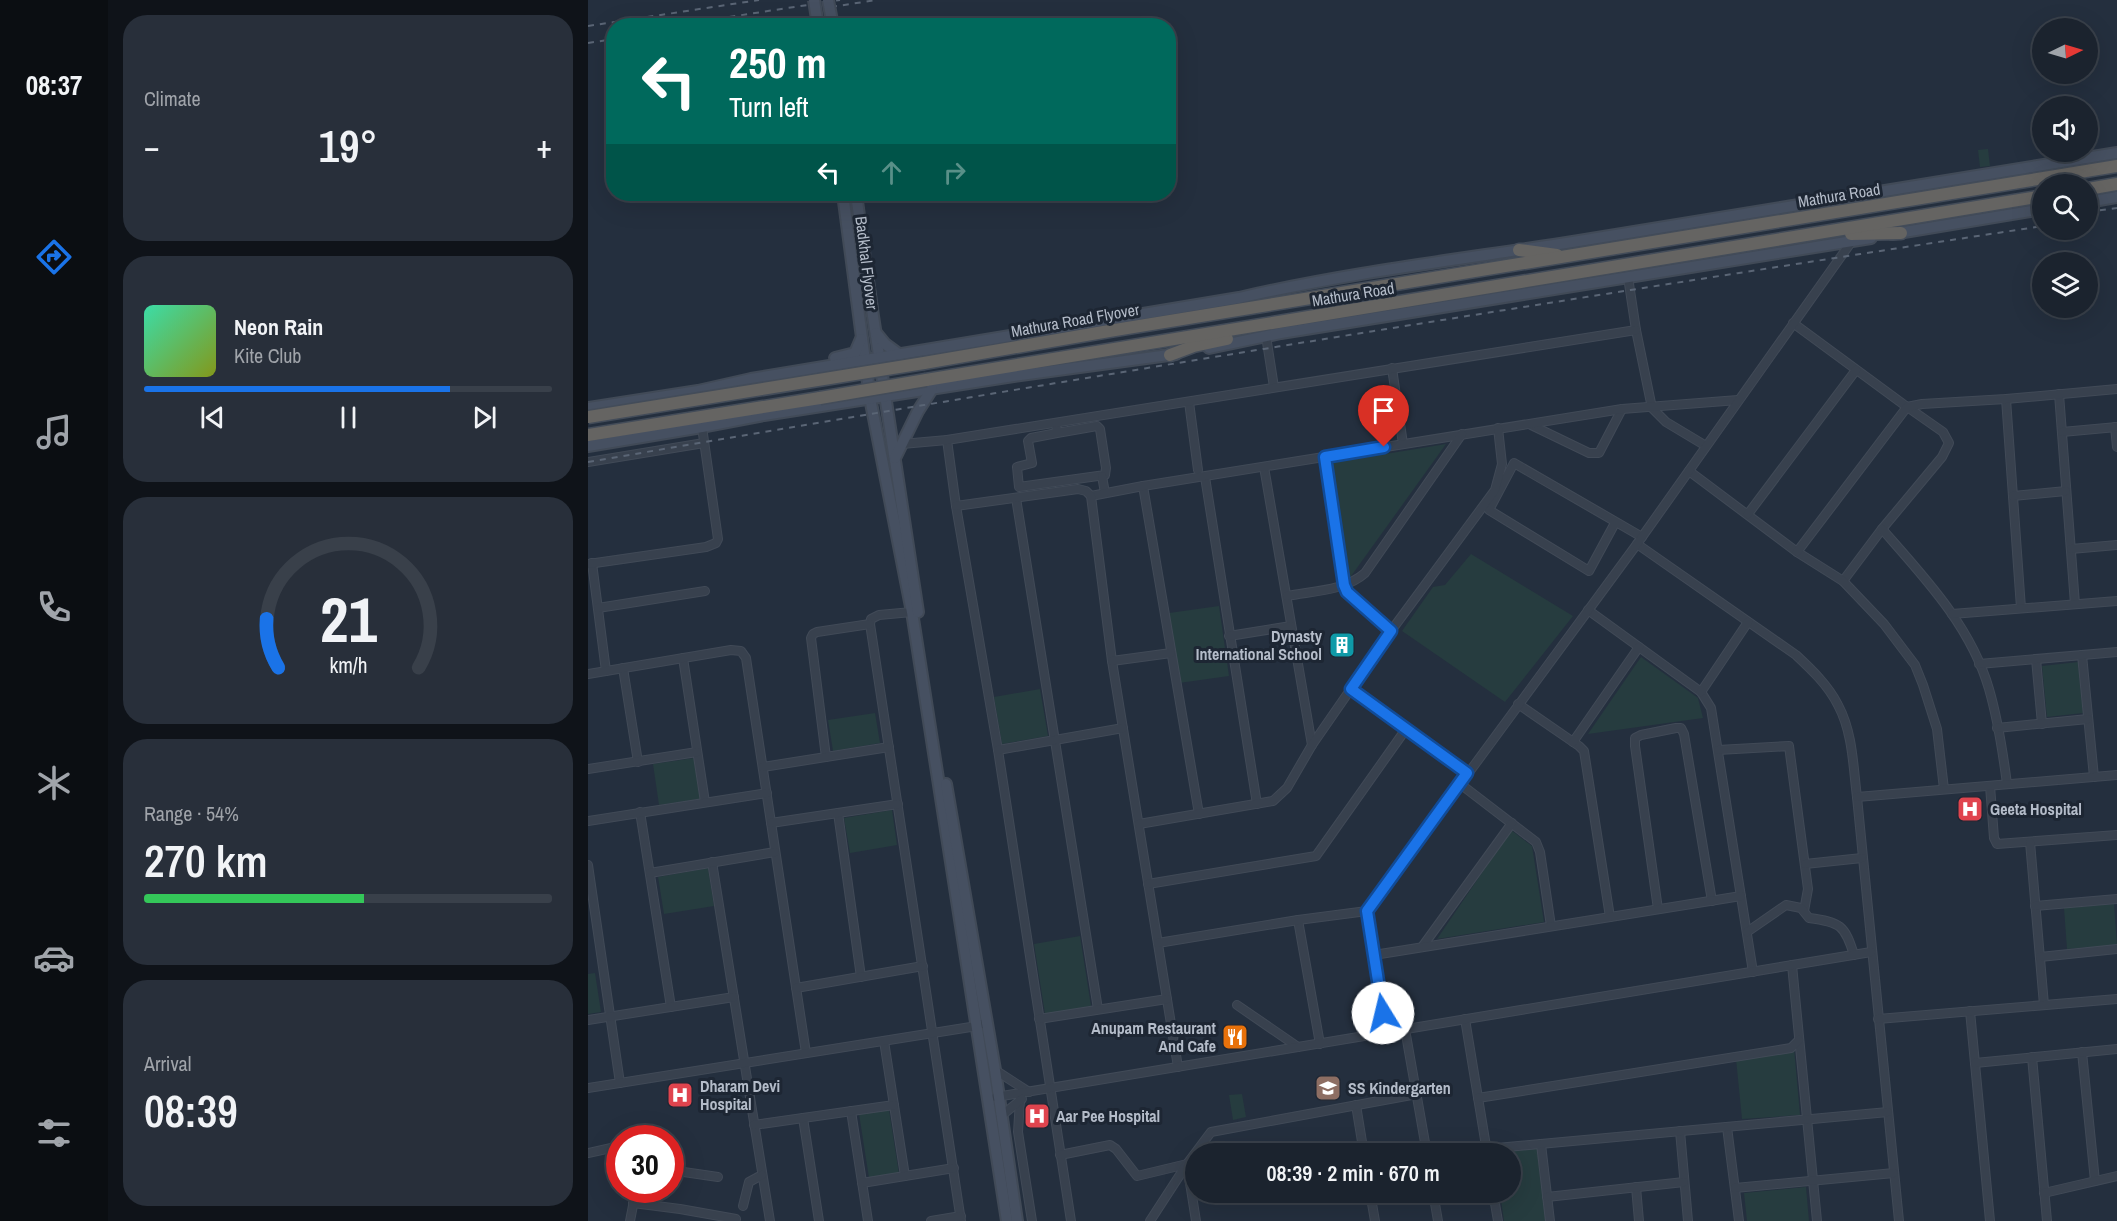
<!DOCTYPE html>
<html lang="en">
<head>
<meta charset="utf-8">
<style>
	:root { --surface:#1b232e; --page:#282f3a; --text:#f1f3f6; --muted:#a0a4aa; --line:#39404a; --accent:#1a73e8 }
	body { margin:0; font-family:"Archivo Narrow",sans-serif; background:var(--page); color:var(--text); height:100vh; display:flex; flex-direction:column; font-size:22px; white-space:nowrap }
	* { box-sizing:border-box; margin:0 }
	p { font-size:20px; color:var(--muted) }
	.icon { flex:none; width:33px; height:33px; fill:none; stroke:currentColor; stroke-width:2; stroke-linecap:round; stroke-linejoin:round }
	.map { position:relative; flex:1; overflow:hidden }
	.panel { display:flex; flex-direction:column; gap:15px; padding:15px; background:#0f1319; width:480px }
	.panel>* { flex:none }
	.banner { position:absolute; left:18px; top:18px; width:570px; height:183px; border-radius:24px; box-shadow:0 6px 24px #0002,0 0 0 2px var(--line); background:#00695c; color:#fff; overflow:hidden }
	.needle { width:39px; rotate:85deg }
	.tools { position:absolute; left:1444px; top:18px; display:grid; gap:12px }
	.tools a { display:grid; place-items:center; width:66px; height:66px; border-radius:50%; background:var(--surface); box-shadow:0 6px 24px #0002,0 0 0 2px var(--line); font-size:30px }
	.speed { position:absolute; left:18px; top:1125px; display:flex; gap:12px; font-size:30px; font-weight:700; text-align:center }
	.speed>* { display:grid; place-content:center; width:78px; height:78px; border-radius:50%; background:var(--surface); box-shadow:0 6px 24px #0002,0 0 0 2px var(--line); line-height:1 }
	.speed .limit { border:9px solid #d22; background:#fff; color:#111 }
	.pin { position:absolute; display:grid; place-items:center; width:51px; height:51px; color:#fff; margin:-62px -26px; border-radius:50% 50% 50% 0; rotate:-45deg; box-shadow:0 0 6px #0007 }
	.pin .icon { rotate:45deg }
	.me { position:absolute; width:66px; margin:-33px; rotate:351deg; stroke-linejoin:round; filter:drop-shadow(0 0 4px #0008) }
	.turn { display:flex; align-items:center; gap:21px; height:126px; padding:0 24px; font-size:27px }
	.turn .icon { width:78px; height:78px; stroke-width:2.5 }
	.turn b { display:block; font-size:42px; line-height:51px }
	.lanes { display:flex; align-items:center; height:57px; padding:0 24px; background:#0003; justify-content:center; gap:30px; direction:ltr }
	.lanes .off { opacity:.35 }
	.big { font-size:45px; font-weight:600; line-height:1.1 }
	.panel .tile { flex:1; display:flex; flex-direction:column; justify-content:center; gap:9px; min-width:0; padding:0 21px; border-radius:24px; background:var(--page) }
	.panel .dial { align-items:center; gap:0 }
	.dial svg { height:156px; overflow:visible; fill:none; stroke:var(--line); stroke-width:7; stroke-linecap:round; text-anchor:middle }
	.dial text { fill:var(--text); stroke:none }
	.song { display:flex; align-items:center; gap:18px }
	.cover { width:72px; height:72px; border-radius:9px; background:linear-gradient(135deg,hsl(160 70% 55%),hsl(70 70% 35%)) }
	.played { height:6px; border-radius:3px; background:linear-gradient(90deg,var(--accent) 75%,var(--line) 75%) }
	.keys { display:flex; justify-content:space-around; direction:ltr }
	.heat { display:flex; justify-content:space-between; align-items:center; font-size:33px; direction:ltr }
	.charge { height:9px; border-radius:4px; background:linear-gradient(90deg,#34c759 54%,var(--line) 0) }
	.trip { position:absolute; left:597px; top:1143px; width:336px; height:60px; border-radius:30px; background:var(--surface); box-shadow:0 6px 24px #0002,0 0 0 2px var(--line); font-weight:600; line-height:60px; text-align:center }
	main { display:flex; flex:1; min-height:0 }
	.tabs { display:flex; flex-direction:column; width:108px; justify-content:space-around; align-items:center; background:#0b0e12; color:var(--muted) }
	.tabs .icon { width:42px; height:42px }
	.tabs .current { color:var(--accent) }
	.tabs b { font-size:27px; color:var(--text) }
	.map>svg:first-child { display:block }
	.green { fill:#263c3f }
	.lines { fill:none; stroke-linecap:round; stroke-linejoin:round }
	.minor-casing { stroke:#414a57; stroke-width:10 }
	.secondary-casing { stroke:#414a57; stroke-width:14 }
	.trunk-casing { stroke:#434c59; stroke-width:15 }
	.minor { stroke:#38414e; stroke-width:8 }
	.secondary { stroke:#465061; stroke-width:10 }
	.trunk { stroke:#656462; stroke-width:12 }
	.rail { stroke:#5a6575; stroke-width:2; stroke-dasharray:6 6; stroke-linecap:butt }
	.secondary-bridge-casing { stroke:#414a57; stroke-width:14; stroke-linecap:butt }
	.trunk-bridge-casing { stroke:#434c59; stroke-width:15; stroke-linecap:butt }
	.secondary-bridge { stroke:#465061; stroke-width:10 }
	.trunk-bridge { stroke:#656462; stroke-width:12 }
	.route-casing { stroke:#114b97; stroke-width:15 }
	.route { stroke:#1a73e8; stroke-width:10 }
	.labels { text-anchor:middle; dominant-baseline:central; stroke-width:6; stroke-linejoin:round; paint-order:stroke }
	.street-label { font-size:16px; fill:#b4bcc9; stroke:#1d2633 }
	.poi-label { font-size:16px; font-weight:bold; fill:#b4bcc9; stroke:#1d2633; text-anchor:start }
</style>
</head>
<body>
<main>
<nav class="tabs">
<b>08:37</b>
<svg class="icon current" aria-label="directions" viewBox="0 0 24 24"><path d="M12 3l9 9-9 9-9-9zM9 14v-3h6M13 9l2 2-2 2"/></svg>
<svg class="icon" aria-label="music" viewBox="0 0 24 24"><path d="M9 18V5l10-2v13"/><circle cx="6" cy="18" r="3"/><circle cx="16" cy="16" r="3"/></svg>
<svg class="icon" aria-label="phone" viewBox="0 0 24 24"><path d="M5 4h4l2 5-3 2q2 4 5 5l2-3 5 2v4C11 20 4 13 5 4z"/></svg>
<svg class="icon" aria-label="climate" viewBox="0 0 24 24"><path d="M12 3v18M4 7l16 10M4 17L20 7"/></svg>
<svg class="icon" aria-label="car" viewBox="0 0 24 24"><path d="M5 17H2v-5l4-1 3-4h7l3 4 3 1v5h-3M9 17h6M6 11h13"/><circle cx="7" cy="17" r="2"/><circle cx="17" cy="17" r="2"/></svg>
<svg class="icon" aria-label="filters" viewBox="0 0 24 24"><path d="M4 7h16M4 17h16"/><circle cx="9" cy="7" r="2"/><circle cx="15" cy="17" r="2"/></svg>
</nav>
<section class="panel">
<div class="tile"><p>Climate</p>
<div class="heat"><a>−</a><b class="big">19°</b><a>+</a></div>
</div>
<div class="tile">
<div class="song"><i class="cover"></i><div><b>Neon Rain</b><p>Kite Club</p></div></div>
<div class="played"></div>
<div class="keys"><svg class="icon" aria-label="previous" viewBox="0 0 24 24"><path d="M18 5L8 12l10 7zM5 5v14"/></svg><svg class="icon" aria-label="pause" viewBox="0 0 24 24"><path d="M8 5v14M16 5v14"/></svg><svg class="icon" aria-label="next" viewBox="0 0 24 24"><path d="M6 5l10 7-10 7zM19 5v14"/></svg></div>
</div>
<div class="tile dial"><svg viewBox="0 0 100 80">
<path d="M14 69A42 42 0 1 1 86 69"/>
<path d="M14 69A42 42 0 0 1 8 44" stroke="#1a73e8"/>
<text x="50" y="56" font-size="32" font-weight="700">21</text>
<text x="50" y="72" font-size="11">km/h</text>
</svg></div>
<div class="tile"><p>Range · 54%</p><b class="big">270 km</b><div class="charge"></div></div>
<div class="tile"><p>Arrival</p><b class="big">08:39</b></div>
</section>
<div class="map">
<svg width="1529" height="1221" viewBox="0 0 1529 1221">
	<rect width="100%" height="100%" fill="#242f3e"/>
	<g class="green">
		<path d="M1400 149 1402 166 1392 167 1390 150Z"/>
		<path d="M858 444 761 579 743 463Z"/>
		<path d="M883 554 985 616 917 702 814 631 845 587 857 585Z"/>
		<path d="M631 606 641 676 591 683 581 613Z"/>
		<path d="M1053 657 1110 698 1115 718 1000 734Z"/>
		<path d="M1490 662 1495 713 1459 717 1454 666Z"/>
		<path d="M452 689 460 736 414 744 406 697Z"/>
		<path d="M287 713 292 743 245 751 240 720Z"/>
		<path d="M106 758 112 799 71 805 65 764Z"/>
		<path d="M304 810 309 845 262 853 256 818Z"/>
		<path d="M923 830 944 846 956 922 849 939Z"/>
		<path d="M120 868 126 906 76 914 70 877Z"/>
		<path d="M1526 904 1529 945 1479 949 1476 908Z"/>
		<path d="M492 936 503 1006 457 1014 446 944Z"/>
		<path d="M7 973 13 1012 0 1014V974Z"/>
		<path d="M1206 1048 1212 1115 1154 1119 1148 1059Z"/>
		<path d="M654 1094 658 1117 645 1120 641 1095Z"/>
		<path d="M301 1110 311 1174 281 1178 271 1114Z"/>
		<path d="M949 1148 958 1221H916L912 1193 922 1192V1154L905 1152Z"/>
		<path d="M1218 1187 1221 1221H1159L1156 1193Z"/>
	</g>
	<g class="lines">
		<g class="minor-casing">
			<g id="minor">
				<path d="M1040 277 1048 330 1064 408 1078 422 1118 446"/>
				<path d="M1205 323 1315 404 1355 432 1361 443 1354 457 1294 529 1255 581"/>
				<path d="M678 336 686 387"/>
				<path d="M804 368 815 444"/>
				<path d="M1471 394 1487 604"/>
				<path d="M1418 399 1433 608"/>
				<path d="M601 402 610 470"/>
				<path d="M468 423 469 433 443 438 440 441 444 463 429 467 431 487 517 475 518 468 512 429 509 426 469 433"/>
				<path d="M943 425 1001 453H1011L1034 409"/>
				<path d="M1527 427 1529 447"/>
				<path d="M1474 432 1529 427"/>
				<path d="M359 440 368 506 410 750 483 1221"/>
				<path d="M314 444 359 440 1048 330"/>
				<path d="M737 457 756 585 759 592 803 631"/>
				<path d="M0 462 116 443"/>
				<path d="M676 467 724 745"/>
				<path d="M1101 471 1209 552 1255 581 1296 624 1327 665 1335 685 1349 729 1356 789"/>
				<path d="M514 476 517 493"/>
				<path d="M617 477 669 804"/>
				<path d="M555 486 611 814"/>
				<path d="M503 496 555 486 1034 409 1150 400"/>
				<path d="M1425 496 1478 491"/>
				<path d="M428 498 510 1009"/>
				<path d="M368 506 490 489 498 491 503 496 524 661 590 1067"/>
				<path d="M1160 514 1268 370"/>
				<path d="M1027 523 1001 571 901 510 926 463 1054 537"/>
				<path d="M1294 529C1336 577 1383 626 1401 689 1410 720 1415 753 1419 784"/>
				<path d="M1049 544 1208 655C1223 669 1240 685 1250 705 1265 733 1265 766 1269 797L1311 1221"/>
				<path d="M1483 549 1529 545"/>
				<path d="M1209 552 1319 407 1334 404 1418 399 1529 389"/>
				<path d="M4 563 18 671"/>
				<path d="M0 564 118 547 128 543 130 539 114 427"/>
				<path d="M699 596C724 591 757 591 777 573L874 434"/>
				<path d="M10 608 117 591"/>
				<path d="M1000 610 1113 692 1123 708 1165 972"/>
				<path d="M324 612 291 615 283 619 282 624 373 1221"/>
				<path d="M1364 614 1529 601"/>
				<path d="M641 636 703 626"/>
				<path d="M1494 655 1506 777"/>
				<path d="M95 658 117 802"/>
				<path d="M1448 659 1454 724"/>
				<path d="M524 661 583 653"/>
				<path d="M1391 664 1529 652"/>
				<path d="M35 668 50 762"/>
				<path d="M0 674 143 650 153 651 158 658 218 1053"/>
				<path d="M763 689 879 773"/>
				<path d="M1113 692 1160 622"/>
				<path d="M930 704 991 746 996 751 1022 917"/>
				<path d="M1409 728 1500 719"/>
				<path d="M985 742 1051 647"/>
				<path d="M410 750 535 728"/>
				<path d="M1130 750 1201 746 1220 889 1216 911"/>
				<path d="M238 757 223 638 225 634 229 632 282 624"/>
				<path d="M175 767 301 747"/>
				<path d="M0 769 109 752"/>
				<path d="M871 783 948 842 952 852 963 926"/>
				<path d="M1402 786 1406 838 1409 844 1529 835"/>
				<path d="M1269 797 1529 775"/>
				<path d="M52 812 83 1007"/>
				<path d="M250 813 273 977"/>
				<path d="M0 821 179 793"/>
				<path d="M183 823 310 804"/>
				<path d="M551 824 685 801 699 788 724 745 803 631 907 490 914 464 910 428"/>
				<path d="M1442 842 1456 1005"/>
				<path d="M124 862 182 1221"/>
				<path d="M1217 864 1274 858"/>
				<path d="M0 865 32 1083"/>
				<path d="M62 873 187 852"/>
				<path d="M560 884 728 856 818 729"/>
				<path d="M1447 906 1529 899"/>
				<path d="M1070 909 1047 746V738L1053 735 1088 728H1093L1096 734 1124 901"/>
				<path d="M710 920 732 1044"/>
				<path d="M1159 932 1198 905 1213 908 1221 918C1252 922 1257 925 1266 955"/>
				<path d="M570 943 710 920 779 911"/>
				<path d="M834 947 924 823"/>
				<path d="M786 955 1153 896"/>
				<path d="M1452 957 1529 949"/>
				<path d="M1204 965 1229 1221"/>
				<path d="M208 988 335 966"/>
				<path d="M649 1005 710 1047"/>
				<path d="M1382 1011 1402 1221"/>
				<path d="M451 1019 579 999"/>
				<path d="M877 1019 899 1152"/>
				<path d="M1290 1019 1529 999"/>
				<path d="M0 1020 146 997"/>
				<path d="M817 1029 839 1154"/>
				<path d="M798 1032 779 911 1049 544 1264 241"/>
				<path d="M296 1041 317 1176"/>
				<path d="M1494 1052 1507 1181"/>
				<path d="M1444 1057 1459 1221"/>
				<path d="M1387 1063 1529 1049"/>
				<path d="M407 1070 441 1092"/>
				<path d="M0 1088 389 1026 399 1022"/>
				<path d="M408 1097 1283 952"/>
				<path d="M890 1098 1203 1048 1211 1040"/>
				<path d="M432 1100 430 1132 444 1221"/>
				<path d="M768 1105 776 1154"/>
				<path d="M263 1111 280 1221"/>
				<path d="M413 1116 434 1099"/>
				<path d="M215 1118 231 1221"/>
				<path d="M166 1125 306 1105"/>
				<path d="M1139 1127 1151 1221"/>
				<path d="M1092 1131 1100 1221"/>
				<path d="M953 1144 962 1221"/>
				<path d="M898 1149 1300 1112"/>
				<path d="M0 1153 32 1146"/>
				<path d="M472 1155 522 1145 528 1149 549 1176 599 1164 608 1221"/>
				<path d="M82 1170 130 1177"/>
				<path d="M274 1183 366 1168"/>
				<path d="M1048 1187 1051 1221"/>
				<path d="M1147 1188 1306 1173"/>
				<path d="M782 1192 787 1221"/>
				<path d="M845 1192 850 1221"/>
				<path d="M905 1192 910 1221"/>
				<path d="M1456 1193 1529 1176"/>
				<path d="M959 1197 1096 1182"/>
				<path d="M45 1203 92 1209 148 1219"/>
				<path d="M155 1206 161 1182 174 1175"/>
				<path d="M42 1221 48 1190"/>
				<path d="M343 1221 373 1216"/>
				<path d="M562 1221 599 1164 623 1132 829 1094"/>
			</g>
		</g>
		<g class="secondary-casing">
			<g id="secondary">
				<path d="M255 194 282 398 324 612 419 1221"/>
				<path d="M268 194 285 316 330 612"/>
				<path d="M1500 202 1529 197"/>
				<path d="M1304 234 1455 209"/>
				<path d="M288 333 297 344 312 355"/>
				<path d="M621 348 693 333 1283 238"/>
				<path d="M247 358 267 353 273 339"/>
				<path d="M0 408 110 391 163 379 651 298C763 272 877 259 991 241 1171 213 1350 182 1529 153"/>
				<path d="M0 446 114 427 176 415 419 377 588 354"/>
				<path d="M307 458 330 411 344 389"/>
				<path d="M358 784 407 1070 429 1221"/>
			</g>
		</g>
		<g class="trunk-casing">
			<g id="trunk">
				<path d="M1500 189 1529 184"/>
				<path d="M1263 234 1313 233"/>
				<path d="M931 250 969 255"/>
				<path d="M582 355 606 346 639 339"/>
				<path d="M336 363 527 330 1529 166"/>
				<path d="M338 380 1455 196"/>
				<path d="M0 435 232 398"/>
			</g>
		</g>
		<use href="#minor" class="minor"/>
		<use href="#secondary" class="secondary"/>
		<use href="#trunk" class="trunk"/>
		<g class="rail">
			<path d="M243 7 288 0"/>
			<path d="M0 26 171 0"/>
			<path d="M82 26 252 0"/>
			<path d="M0 43 26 39"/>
			<path d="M1500 212 1529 208"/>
			<path d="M0 462C484 379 969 300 1455 226"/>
		</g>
		<g class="secondary-bridge-casing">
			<g id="secondary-bridge">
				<path d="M226 0 230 26"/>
				<path d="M240 0 245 26"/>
			</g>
		</g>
		<g class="trunk-bridge-casing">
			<g id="trunk-bridge">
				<path d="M232 398 338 380"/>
				<path d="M0 417 336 363"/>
			</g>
		</g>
		<use href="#secondary-bridge" class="secondary-bridge"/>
		<use href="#trunk-bridge" class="trunk-bridge"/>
	</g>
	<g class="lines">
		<g class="route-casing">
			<path id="route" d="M795 1013 779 911 879 773 763 689 803 631 759 592 756 585 737 457 796 447"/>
		</g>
		<use href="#route" class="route"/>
	</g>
	<defs>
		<g id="building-square" transform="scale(1.35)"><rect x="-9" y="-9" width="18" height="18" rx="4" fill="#0f9aa8" stroke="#1d2633"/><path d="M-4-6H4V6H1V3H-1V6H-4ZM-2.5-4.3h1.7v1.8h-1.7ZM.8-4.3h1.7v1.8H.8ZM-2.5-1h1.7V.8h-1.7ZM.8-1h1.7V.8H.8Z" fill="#fff"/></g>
		<g id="hospital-square" transform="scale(1.35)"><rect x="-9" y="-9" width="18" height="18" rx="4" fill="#e0444e" stroke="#1d2633"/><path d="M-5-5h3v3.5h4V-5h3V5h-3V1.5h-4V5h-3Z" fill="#fff"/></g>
		<g id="restaurant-square" transform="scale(1.35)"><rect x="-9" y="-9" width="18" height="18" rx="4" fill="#e8710a" stroke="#1d2633"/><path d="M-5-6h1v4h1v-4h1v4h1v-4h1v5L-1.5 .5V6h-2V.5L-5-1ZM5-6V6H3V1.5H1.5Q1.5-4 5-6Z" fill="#fff"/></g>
		<g id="school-square" transform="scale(1.35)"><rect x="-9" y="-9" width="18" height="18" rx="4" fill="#8d6e63" stroke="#1d2633"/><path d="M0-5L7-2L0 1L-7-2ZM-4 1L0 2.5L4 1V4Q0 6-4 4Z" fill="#fff"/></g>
	</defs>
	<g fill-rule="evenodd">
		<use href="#building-square" x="754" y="645"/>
		<use href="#hospital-square" x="1382" y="809"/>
		<use href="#restaurant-square" x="647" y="1037"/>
		<use href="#school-square" x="740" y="1088"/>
		<use href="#hospital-square" x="92" y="1095"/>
		<use href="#hospital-square" x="449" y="1116"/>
	</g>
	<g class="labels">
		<g class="street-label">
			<text transform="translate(1251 195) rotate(-9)">Mathura Road</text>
			<text transform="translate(279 263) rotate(83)">Badkhal Flyover</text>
			<text transform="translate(765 294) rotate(-9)">Mathura Road</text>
			<text transform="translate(487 320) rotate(-10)">Mathura Road Flyover</text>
		</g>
		<g class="poi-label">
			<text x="734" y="636" text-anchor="end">Dynasty<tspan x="734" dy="18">International School</tspan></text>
			<text x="1402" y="809">Geeta Hospital</text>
			<text x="628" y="1028" text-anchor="end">Anupam Restaurant<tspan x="628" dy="18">And Cafe</tspan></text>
			<text x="112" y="1086">Dharam Devi<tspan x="112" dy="18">Hospital</tspan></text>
			<text x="760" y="1088">SS Kindergarten</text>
			<text x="468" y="1116">Aar Pee Hospital</text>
		</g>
	</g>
</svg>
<div class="tools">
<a><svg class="needle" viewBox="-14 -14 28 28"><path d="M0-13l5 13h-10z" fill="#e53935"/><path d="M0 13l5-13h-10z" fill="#a0a4aa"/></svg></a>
<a><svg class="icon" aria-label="sound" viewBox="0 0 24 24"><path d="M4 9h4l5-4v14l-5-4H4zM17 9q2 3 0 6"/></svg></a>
<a><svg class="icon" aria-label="search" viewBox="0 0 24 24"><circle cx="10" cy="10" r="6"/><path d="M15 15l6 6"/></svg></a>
<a><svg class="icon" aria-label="layers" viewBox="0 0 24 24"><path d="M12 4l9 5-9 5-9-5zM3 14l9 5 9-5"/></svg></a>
</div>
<div class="speed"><div class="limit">30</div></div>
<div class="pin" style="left:796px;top:447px;background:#d93025"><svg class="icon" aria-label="arrive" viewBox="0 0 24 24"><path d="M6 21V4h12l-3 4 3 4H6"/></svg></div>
<svg class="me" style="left:795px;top:1013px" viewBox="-20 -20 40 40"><circle r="19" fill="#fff"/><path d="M0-13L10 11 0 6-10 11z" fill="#1a73e8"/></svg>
<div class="trip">08:39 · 2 min · 670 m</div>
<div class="banner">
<div class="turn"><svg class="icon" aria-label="left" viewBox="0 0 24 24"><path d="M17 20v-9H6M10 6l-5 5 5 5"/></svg><div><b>250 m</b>Turn left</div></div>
<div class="lanes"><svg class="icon" aria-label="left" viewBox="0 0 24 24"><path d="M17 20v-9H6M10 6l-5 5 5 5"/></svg><svg class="icon off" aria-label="ahead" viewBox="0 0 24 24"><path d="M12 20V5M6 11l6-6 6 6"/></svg><svg class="icon off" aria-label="right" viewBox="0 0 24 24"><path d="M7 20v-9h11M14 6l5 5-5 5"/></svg></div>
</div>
</div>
</main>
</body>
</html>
